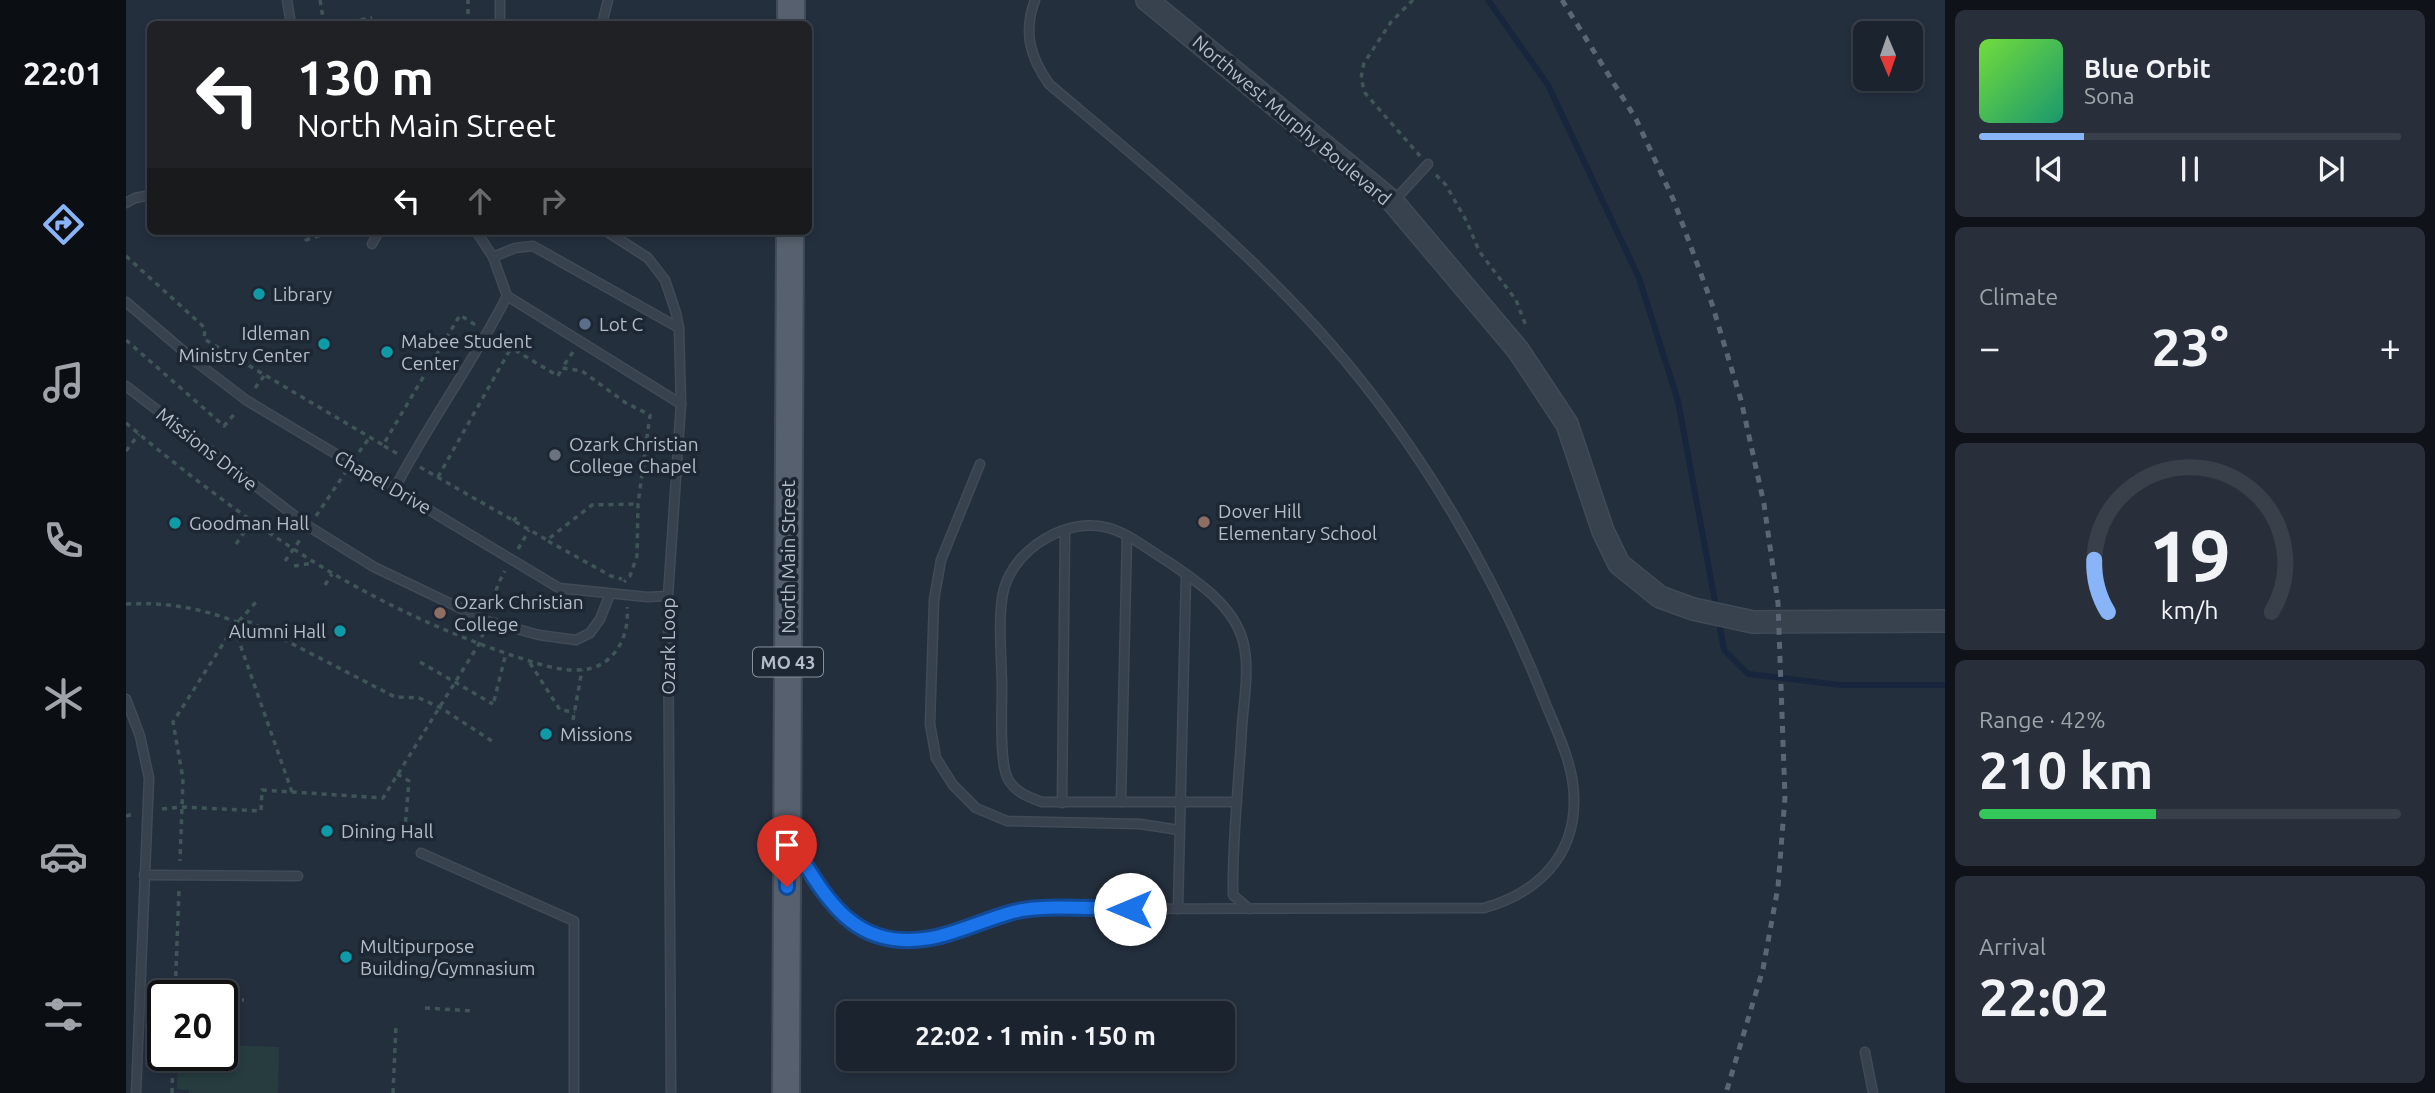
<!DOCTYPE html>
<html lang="en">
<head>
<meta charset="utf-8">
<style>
	:root { --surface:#1b232e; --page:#282f3a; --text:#f1f3f6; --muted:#a0a4aa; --line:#39404a; --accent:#8ab4f8 }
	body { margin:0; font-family:Ubuntu,sans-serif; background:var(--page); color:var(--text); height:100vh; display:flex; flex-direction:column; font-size:26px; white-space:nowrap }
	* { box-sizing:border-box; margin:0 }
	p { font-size:23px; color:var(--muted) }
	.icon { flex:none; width:38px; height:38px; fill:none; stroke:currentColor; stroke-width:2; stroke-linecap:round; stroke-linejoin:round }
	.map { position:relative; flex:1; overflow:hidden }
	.details { display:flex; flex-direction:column; gap:10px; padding:10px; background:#0f1319; width:490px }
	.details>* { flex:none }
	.guide { position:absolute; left:21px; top:21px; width:665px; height:214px; border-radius:10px; box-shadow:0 4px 10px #0003,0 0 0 2px var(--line); background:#202124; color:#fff; overflow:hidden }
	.needle { width:46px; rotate:178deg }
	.buttons { position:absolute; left:1727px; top:21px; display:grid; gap:14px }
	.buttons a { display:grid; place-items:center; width:70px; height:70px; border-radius:10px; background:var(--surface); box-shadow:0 4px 10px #0003,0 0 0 2px var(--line); font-size:35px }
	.speed { position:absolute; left:21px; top:980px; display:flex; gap:14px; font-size:35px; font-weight:700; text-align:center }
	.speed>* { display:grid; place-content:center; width:91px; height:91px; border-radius:50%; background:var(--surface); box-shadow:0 4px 10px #0003,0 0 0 2px var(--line); line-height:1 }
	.speed .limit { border:4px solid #111; border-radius:10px; background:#fff; color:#111 }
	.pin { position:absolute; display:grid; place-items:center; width:60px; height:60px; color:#fff; margin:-72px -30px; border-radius:50% 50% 50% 0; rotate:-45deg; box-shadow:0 0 7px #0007 }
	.pin .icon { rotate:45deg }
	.me { position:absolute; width:77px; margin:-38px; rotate:270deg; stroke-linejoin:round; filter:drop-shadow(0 0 5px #0008) }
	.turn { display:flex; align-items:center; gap:24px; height:147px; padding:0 35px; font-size:32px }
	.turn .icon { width:91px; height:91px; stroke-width:2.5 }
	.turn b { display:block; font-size:49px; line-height:60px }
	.lanes { display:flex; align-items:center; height:66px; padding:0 35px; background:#0003; justify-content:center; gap:35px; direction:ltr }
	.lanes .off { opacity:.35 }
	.big { font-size:52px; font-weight:700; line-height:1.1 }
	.details .card { flex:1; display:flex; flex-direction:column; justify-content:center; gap:10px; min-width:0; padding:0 24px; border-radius:10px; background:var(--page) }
	.details .dial { align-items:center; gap:0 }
	.dial svg { height:182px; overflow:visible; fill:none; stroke:var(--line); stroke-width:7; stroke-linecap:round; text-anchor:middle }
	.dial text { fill:var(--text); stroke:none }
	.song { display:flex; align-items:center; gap:21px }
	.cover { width:84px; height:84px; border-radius:10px; background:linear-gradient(135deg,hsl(100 70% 55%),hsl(160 70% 35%)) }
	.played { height:7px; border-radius:4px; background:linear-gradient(90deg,var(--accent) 25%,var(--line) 25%) }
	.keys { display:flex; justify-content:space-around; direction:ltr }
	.heat { display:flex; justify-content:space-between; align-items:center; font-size:38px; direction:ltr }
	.charge { height:10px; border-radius:5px; background:linear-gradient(90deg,#34c759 42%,var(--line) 0) }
	.trip { position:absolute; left:710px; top:1001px; width:399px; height:70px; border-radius:10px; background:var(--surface); box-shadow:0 4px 10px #0003,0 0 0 2px var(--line); font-weight:700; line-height:70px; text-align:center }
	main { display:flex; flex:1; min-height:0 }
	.tabs { display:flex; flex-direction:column; width:126px; justify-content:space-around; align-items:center; background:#0b0e12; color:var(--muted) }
	.tabs .icon { width:49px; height:49px }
	.tabs .current { color:var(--accent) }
	.tabs b { font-size:32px; color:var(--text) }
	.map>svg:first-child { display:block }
	.green { fill:#263c3f }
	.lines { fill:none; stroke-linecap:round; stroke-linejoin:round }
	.stream { stroke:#17263c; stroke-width:6 }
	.service-casing { stroke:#414a57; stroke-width:11 }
	.tertiary-casing { stroke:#414a57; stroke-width:24 }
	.primary-casing { stroke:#414a57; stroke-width:30 }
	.path { stroke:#3f5557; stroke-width:3.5; stroke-dasharray:5 5; stroke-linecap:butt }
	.service { stroke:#38414e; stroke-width:8 }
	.tertiary { stroke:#38414e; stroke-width:21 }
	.primary { stroke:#56606e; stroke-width:26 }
	.rail { stroke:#5a6575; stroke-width:5; stroke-dasharray:7 7; stroke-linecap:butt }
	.route-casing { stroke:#114b97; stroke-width:18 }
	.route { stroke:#1a73e8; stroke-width:12 }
	.culture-dot { fill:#0f9aa8; stroke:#1d2633; stroke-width:2.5 }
	.service-dot { fill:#5c6f8a; stroke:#1d2633; stroke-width:2.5 }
	.worship-dot { fill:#6b7280; stroke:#1d2633; stroke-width:2.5 }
	.education-dot { fill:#8d6e63; stroke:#1d2633; stroke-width:2.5 }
	.labels { text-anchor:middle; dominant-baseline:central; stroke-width:7; stroke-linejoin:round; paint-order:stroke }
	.shield { fill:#1d2633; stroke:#878f9c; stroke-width:2 }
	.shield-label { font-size:18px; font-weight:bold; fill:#b4bcc9 }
	.street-label { font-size:19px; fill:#b4bcc9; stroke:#1d2633 }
	.poi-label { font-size:19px; fill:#b4bcc9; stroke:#1d2633; text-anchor:start }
</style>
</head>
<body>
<main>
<nav class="tabs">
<b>22:01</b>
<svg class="icon current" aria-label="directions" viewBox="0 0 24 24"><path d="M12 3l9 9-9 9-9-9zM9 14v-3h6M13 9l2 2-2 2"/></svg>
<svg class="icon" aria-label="music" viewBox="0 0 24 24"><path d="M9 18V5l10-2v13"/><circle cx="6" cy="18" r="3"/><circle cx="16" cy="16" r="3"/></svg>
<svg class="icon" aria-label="phone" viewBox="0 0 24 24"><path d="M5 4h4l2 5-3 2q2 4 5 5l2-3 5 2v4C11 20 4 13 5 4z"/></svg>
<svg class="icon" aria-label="climate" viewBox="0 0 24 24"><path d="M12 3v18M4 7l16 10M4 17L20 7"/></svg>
<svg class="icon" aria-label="car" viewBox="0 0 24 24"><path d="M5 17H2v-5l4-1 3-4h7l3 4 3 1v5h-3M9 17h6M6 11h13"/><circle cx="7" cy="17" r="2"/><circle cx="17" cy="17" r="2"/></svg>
<svg class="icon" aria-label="filters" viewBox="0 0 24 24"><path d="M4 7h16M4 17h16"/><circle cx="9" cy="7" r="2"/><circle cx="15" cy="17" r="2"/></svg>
</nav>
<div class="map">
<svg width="1819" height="1093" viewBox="0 0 1819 1093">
	<rect width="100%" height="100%" fill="#242f3e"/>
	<path class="green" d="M96 1045 153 1047 152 1093H63V1090L51 1089 52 1055H96Z"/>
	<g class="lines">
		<path class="stream" d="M1362 0 1422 85 1513 278 1552 401 1598 650 1622 674 1714 685H1819"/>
		<g class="service-casing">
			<g id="service">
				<path d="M161 0 165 24"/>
				<path d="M374 0V24"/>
				<path d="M476 24 482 0"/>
				<path d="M1267 202 1302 164"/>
				<path d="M0 203 9 198 24 195"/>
				<path d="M350 231 367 257 381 296 555 404"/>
				<path d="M480 231 522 258 539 280 550 313 553 328 555 404 542 596 545 1093"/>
				<path d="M246 244 253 231"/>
				<path d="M367 257 389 248 407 246 553 328"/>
				<path d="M0 302 69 361 120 400 433 588 521 597 542 596"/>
				<path d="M0 386 182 526 248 567 361 621 413 635 450 640 464 633 474 619 484 594"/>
				<path d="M854 464 815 560 808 600 804 724 810 758 827 785 850 808 881 821 1014 824 1053 830"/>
				<path d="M269 488C303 422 348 362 381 296"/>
				<path d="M0 699 14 736 23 778 10 1093"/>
				<path d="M995 802 1001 536"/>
				<path d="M1111 802H916C902 797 889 792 882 779 873 763 876 709 876 689 876 662 871 615 878 589 889 548 942 516 983 528 1003 534 1020 548 1038 559 1068 579 1107 604 1117 641 1124 668 1118 699 1116 726 1113 782 1106 839 1107 895L1123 909"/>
				<path d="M936 803 939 530"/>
				<path d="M669 848C695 889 714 932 768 938 784 940 800 940 815 935 846 926 877 913 908 909L1358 908C1411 893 1449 857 1448 799 1448 767 1433 736 1421 707 1370 576 1297 450 1204 343 1120 247 1021 167 923 84 904 57 897 32 909 0"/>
				<path d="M295 853 448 921V1093"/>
				<path d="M18 875 172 876"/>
				<path d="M1052 909 1060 576"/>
				<path d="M1739 1052 1747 1093"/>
			</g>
		</g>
		<g class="tertiary-casing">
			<path id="tertiary" d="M1021 0 1267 202 1392 350 1441 424 1477 531 1493 564 1534 597 1567 609 1627 622 1819 621"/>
		</g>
		<g class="primary-casing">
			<g id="primary">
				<path d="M665 24V0"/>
				<path d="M660 1093 664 231"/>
			</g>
		</g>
		<g class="path">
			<path d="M194 0 198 24"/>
			<path d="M1287 0 1265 22 1238 63 1235 78 1239 93 1294 156"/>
			<path d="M205 24 246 18"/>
			<path d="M342 24V0"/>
			<path d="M1310 175 1320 185 1341 222 1353 251 1390 300 1400 326"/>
			<path d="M186 231 180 240 208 231"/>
			<path d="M0 256 79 328 78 339 257 445 334 315 351 326"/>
			<path d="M0 340 98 426 111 411"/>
			<path d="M372 340 432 376 436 368"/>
			<path d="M447 352 436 368 456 371 500 403 524 415 512 504 511 556 504 576 498 582"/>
			<path d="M129 388 138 376"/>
			<path d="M0 423C53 468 108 510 166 548 234 593 309 629 385 655 407 662 430 671 453 670 487 669 504 638 501 607"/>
			<path d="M258 446 272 454"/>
			<path d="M0 451 13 434"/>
			<path d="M233 452 244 437"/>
			<path d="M294 467 421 540 466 505 512 504"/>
			<path d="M312 477 385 348"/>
			<path d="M190 516 219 473"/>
			<path d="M387 521 393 515"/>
			<path d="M422 541 485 576 496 579"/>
			<path d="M110 544 126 521"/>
			<path d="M392 549 403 530"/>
			<path d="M159 561 176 537"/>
			<path d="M168 566 188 563"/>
			<path d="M199 585 206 574"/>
			<path d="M0 604C40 602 74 608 111 622L47 722 57 779 54 861"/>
			<path d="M365 610 372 584 379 571"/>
			<path d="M113 621 131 601"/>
			<path d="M111 622H124L269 697 293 698 315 708 369 743"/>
			<path d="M108 627 166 792"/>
			<path d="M294 662 367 704"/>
			<path d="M404 663 434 710 449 712"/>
			<path d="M368 701 380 653"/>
			<path d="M447 720 456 670"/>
			<path d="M271 774 283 781 279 828 288 843"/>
			<path d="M36 809 56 807 135 811 136 790 257 798 353 644 357 634"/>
			<path d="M0 816 8 814"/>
			<path d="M49 996 53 889"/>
			<path d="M96 999 118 1000"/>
			<path d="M299 1008 348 1011"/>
			<path d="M46 1093 47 1055"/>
			<path d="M267 1093 270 1025"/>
		</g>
		<use href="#service" class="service"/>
		<use href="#tertiary" class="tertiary"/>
		<use href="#primary" class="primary"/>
		<path class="rail" d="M1436 0 1510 119 1548 201 1586 304 1615 400 1638 504 1652 603 1659 797 1652 887 1637 969 1600 1093"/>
	</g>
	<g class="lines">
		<g class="route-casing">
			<path id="route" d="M661 887V835C699 895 725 955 810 937 836 931 861 919 887 912 916 904 972 909 1004 909"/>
		</g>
		<use href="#route" class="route"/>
	</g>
	<g class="culture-dot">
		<circle cx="133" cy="294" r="7"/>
		<circle cx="198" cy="344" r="7"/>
		<circle cx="261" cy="352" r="7"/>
		<circle cx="49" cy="523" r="7"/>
		<circle cx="214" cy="631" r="7"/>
		<circle cx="420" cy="734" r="7"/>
		<circle cx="201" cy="831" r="7"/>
		<circle cx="220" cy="957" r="7"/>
	</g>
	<circle class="service-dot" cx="459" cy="324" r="7"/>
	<circle class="worship-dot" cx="429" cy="455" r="7"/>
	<g class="education-dot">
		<circle cx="1078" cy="522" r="7"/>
		<circle cx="314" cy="613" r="7"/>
	</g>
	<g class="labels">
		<rect class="shield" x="627" y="647.5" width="70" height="29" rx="5"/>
		<g class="shield-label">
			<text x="662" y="662">MO 43</text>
		</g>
		<g class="street-label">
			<text transform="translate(1166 120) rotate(40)">Northwest Murphy Boulevard</text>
			<text transform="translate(81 449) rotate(38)">Missions Drive</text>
			<text transform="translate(257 482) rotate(30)">Chapel Drive</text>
			<text transform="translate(662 557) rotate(-90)">North Main Street</text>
			<text transform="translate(542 646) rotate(-90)">Ozark Loop</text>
		</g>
		<g class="poi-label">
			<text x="147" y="294">Library</text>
			<text x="473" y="324">Lot C</text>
			<text x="184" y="333" text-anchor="end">Idleman<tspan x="184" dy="22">Ministry Center</tspan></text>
			<text x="275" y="341">Mabee Student<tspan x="275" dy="22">Center</tspan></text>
			<text x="443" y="444">Ozark Christian<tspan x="443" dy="22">College Chapel</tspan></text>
			<text x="1092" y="511">Dover Hill<tspan x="1092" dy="22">Elementary School</tspan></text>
			<text x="63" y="523">Goodman Hall</text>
			<text x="328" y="602">Ozark Christian<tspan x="328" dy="22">College</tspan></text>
			<text x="200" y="631" text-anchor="end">Alumni Hall</text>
			<text x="434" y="734">Missions</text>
			<text x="215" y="831">Dining Hall</text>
			<text x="234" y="946">Multipurpose<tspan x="234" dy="22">Building/Gymnasium</tspan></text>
		</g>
	</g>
</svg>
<div class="buttons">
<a><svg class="needle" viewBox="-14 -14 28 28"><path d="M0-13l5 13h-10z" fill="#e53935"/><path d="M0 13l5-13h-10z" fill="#a0a4aa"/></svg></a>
</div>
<div class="speed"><div class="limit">20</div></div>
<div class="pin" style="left:661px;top:887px;background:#d93025"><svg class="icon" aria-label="arrive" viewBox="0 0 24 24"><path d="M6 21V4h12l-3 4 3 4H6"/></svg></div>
<svg class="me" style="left:1004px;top:909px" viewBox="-20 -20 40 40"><circle r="19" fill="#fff"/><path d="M0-13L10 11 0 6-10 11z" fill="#1a73e8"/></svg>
<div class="trip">22:02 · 1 min · 150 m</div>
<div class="guide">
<div class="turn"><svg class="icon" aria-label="left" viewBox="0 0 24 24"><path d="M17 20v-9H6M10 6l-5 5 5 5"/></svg><div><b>130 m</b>North Main Street</div></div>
<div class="lanes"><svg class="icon" aria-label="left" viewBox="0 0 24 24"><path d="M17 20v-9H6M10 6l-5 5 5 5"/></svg><svg class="icon off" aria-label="ahead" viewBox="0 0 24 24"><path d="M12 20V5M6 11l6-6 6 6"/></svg><svg class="icon off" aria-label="right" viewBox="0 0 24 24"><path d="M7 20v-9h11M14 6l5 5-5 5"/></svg></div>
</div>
</div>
<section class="details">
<div class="card">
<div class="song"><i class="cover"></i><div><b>Blue Orbit</b><p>Sona</p></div></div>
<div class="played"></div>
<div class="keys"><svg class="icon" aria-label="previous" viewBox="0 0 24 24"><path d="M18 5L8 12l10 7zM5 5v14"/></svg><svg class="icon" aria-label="pause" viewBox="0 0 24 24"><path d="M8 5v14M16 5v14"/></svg><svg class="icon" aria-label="next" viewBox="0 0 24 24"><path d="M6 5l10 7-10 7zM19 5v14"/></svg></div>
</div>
<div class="card"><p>Climate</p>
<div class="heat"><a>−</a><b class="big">23°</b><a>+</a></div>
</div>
<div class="card dial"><svg viewBox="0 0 100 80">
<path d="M14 69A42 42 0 1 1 86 69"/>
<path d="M14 69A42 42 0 0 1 8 46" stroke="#8ab4f8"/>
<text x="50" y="56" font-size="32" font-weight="700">19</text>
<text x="50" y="72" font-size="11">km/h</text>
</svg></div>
<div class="card"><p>Range · 42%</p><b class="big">210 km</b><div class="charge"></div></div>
<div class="card"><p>Arrival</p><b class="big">22:02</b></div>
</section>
</main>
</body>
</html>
